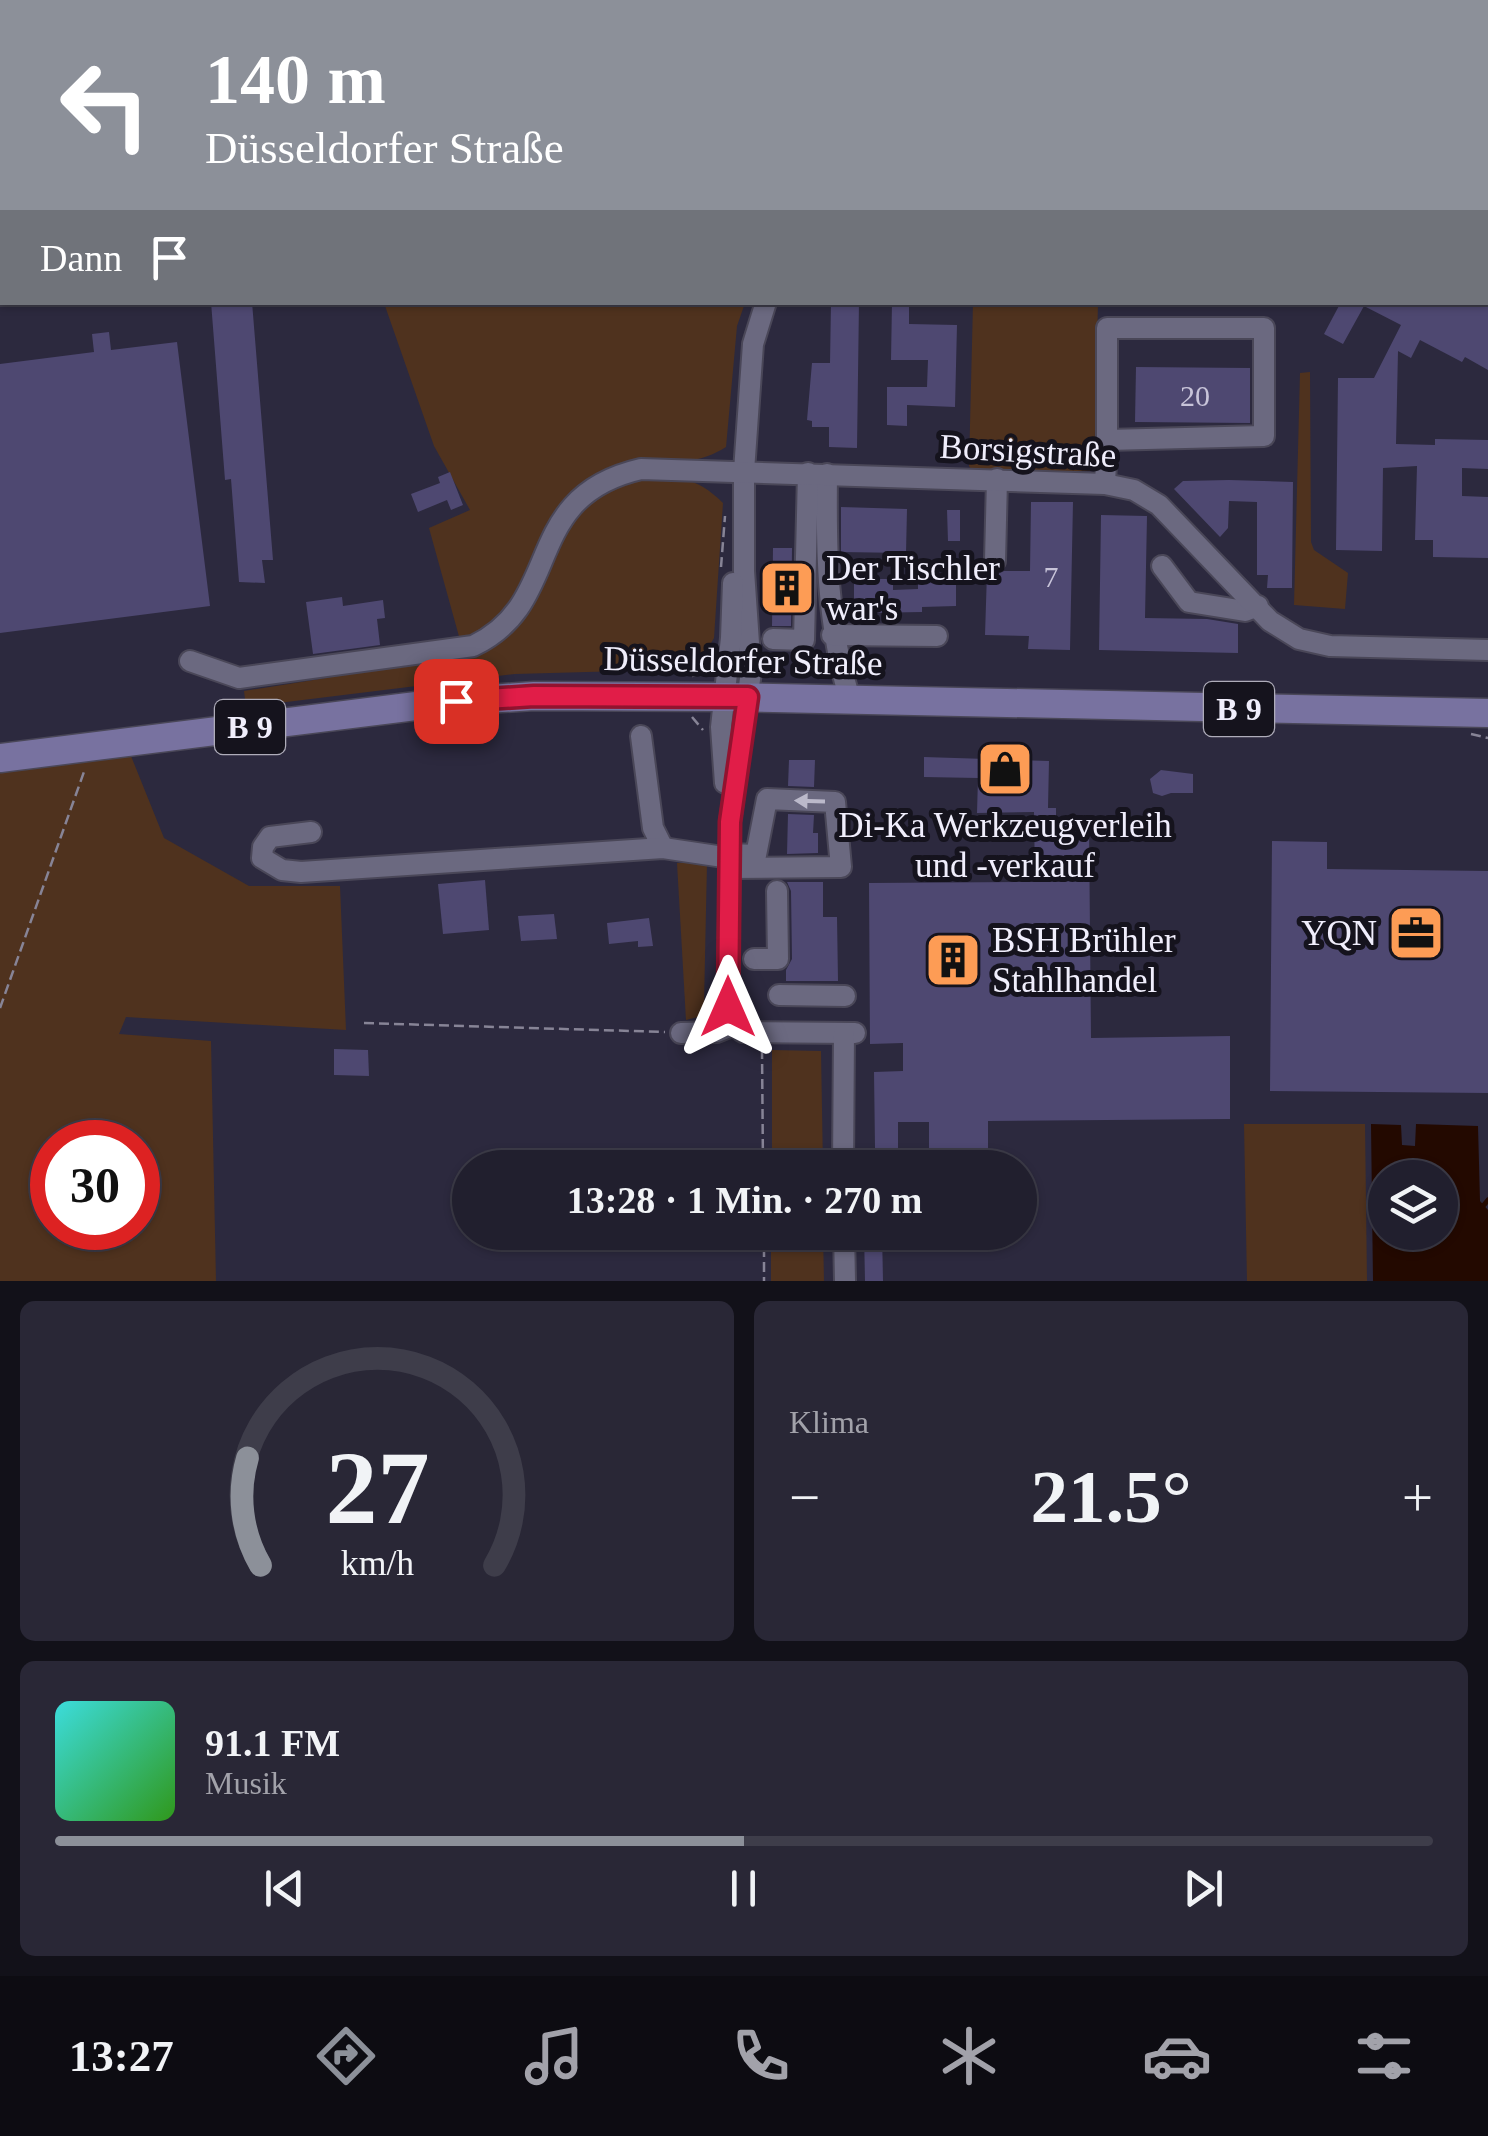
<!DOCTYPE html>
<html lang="de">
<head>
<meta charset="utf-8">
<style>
	:root { --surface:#211f2e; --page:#292736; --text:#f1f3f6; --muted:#a2a2aa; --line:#3e3d4a; --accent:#8c9099 }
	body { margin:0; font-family:"Times New Roman",serif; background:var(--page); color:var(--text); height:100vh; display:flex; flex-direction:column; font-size:38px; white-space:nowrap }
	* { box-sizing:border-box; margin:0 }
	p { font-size:32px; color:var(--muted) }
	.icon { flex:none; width:55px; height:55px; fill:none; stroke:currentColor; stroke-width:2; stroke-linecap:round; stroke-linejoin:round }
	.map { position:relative; height:1281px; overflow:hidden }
	.side { display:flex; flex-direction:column; gap:20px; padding:20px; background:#121119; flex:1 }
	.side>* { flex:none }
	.guide { position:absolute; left:0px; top:0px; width:1490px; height:305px; box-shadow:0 2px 8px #0004,0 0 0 2px var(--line); background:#8c9099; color:#fff; overflow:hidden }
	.fabs { position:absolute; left:1368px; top:1160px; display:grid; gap:20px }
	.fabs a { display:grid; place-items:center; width:90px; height:90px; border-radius:50%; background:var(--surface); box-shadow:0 2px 8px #0004,0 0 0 2px var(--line); font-size:50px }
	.speed { position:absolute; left:30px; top:1120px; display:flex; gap:20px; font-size:50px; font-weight:700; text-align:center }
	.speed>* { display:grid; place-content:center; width:130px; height:130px; border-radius:50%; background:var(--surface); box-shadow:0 2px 8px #0004,0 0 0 2px var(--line); line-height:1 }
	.speed .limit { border:15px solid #d22; background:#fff; color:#111 }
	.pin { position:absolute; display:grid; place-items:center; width:85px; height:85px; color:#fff; margin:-42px; border-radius:20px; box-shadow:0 5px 15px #0006 }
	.me { position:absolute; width:110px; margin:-55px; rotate:0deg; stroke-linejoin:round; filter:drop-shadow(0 0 8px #0008) }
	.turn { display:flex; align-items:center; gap:35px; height:210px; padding:0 40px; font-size:45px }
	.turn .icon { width:130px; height:130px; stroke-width:2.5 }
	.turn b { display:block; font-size:70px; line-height:85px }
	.then { display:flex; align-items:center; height:95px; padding:0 40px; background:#0003; gap:20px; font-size:38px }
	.big { font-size:75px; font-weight:700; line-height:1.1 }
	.side .widget { flex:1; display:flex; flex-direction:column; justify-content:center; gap:15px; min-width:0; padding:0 35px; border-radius:15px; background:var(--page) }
	.side .dial { align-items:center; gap:0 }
	.dial svg { height:260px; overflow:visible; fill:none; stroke:var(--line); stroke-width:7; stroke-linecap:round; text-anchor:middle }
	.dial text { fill:var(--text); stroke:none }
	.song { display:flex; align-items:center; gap:30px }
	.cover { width:120px; height:120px; border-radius:15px; background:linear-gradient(135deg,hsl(180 70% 55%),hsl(110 70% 35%)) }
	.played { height:10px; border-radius:5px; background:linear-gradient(90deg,var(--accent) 50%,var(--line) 50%) }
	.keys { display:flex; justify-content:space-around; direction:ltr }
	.heat { display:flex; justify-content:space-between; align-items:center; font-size:55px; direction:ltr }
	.side .tiles { flex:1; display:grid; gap:20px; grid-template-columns:1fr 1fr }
	.widget:last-child { grid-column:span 2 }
	.trip { position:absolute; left:452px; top:1150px; width:585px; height:100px; border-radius:50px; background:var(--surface); box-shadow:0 2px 8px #0004,0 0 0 2px var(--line); font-weight:700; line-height:100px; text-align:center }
	.tab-bar { display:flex; height:160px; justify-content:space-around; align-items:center; background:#0d0c12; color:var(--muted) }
	.tab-bar .icon { width:70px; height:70px }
	.tab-bar .active { color:var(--accent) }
	.tab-bar b { font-size:45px; color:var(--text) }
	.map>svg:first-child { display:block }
	.green { fill:#4f321e; fill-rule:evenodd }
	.water { fill:#230900; fill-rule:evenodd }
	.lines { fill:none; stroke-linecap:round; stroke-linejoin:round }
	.stream { stroke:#230900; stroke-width:5 }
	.building { fill:#4e4871 }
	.minor-casing { stroke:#4a4758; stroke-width:24 }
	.major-casing { stroke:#4a4758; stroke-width:31 }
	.path { stroke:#878496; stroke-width:2.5; stroke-dasharray:10 5; stroke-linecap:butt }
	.minor { stroke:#6b6980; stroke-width:20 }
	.major { stroke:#7872a0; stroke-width:28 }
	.oneway { fill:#bbb9ca }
	.route-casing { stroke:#92132f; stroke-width:25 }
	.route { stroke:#e11d48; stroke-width:18 }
	.labels { text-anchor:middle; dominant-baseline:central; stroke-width:10; stroke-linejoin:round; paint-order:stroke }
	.number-label { font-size:30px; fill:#c8c4d9 }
	.shield { fill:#15131d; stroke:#aeacb9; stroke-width:2.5 }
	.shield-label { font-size:32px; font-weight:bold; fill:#f0eefc }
	.street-label { font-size:35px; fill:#f0eefc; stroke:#15131d }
	.poi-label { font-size:35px; fill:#f0eefc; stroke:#15131d; text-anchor:start }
</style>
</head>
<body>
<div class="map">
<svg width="1488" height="1281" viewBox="0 0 1488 1281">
	<rect width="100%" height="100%" fill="#2c293e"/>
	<g class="green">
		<path d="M384 303H745L737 326 726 447C678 478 629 446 580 486 522 532 541 611 460 640L429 528 470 510 434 446Z"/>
		<path d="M973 303H1098L1094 471H972L969 466Z"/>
		<path d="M1310 372 1311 542 1314 550 1348 573 1345 609 1294 605 1300 373Z"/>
		<path d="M640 477C678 478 695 475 723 503L714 638 696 669 515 674 246 707 244 691 464 656C520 640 532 607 552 557 556 548 559 536 564 528 582 500 611 489 640 477Z"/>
		<path d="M131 756 164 838 249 886H340L346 1030 126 1017 119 1034 211 1041 216 1281H0V773ZM138 1142V1228H52V1142Z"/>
		<path d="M677 863H707L704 1004 698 1017 686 1020Z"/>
		<path d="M772 1050 821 1051 823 1167H772Z"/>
		<path d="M1244 1124H1365L1367 1281H1247Z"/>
		<path d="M771 1233H823L824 1281H771Z"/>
	</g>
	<path class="water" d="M1371 1124 1401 1125 1402 1145 1415 1146 1416 1124 1478 1126 1480 1201 1488 1210V1281H1373ZM1385 1178H1440V1232H1385Z"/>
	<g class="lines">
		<path class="stream" d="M1483 1206 1488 1200"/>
	</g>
	<g class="building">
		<path d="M211 302H252L273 560H262L265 583 239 582 231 479 225 480Z"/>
		<path d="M831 302H859L857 448 829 447V427H812V421L807 420 812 363H830Z"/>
		<path d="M892 302H909V324L957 325 955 407 907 405V426L887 425V387H927L928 360H891Z"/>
		<path d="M1341 302H1488V370L1465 357 1462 362 1420 340 1411 358 1398 351 1396 444 1435 445V439L1488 440V469L1462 468V496L1488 497V558L1433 557V540H1415L1417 466 1383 468 1382 551 1336 550 1338 378H1374L1401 325 1364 306 1343 344 1324 334Z"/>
		<path d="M109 332 111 350 177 342 210 606 0 633V364L94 352 92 334Z"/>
		<path d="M1136 367 1250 368V423L1135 422Z"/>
		<path d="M450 472 463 505 451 510 447 500 418 512 411 494 440 483 438 477Z"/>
		<path d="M1229 480 1293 482 1292 588H1267L1268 575H1257V502L1229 501 1228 528 1220 537 1174 489 1183 481Z"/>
		<path d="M1031 502H1073L1070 650 1028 649 1029 636 985 635 987 572 996 575 1004 571H1030Z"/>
		<path d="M841 507 907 509 906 553 841 552Z"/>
		<path d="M947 510H960V541H948Z"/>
		<path d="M1101 515 1147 516 1145 618 1207 619 1238 624V653L1099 650Z"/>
		<path d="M773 548H792L791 626H772Z"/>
		<path d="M918 561H938L939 579H948L949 583H956V606L922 607V612L866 613V622L854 621V579H893V590L918 589Z"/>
		<path d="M342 597 343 606 383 600 385 618 377 619 380 645 313 654 306 602Z"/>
		<path d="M924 757 1049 761 1048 808H1056V825H1089L1091 1038 1230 1036V1119L988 1121V1168H929V1122H898V1148H875L874 1072 903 1071V1043L870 1044 869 883 1035 882 1034 812 977 813 978 778 924 777Z"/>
		<path d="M789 760H815L814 787 788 786Z"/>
		<path d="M1161 770 1193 774V793H1171L1162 796 1153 793 1150 779Z"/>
		<path d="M788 814 814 815 813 833H818V853L787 854Z"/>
		<path d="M1272 841 1327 842V869L1488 871V1093L1270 1091Z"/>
		<path d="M485 880 489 930 443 934 438 884Z"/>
		<path d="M787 882H823V917H837L838 981H786V970L792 959 791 891Z"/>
		<path d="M554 914 557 939 521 941 518 916Z"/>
		<path d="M649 918 653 946 638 947V941L609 944 607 923Z"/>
		<path d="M334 1049 368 1050 369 1076 334 1075Z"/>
		<path d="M864 1232H882L883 1281H865Z"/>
	</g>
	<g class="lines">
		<g class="minor-casing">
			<g id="minor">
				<path d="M1342 0V2"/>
				<path d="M1171 2V0"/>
				<path d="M1357 2 1362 0"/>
				<path d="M766 302 753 344 744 471V571L751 672 730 822 728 1007 734 1025 743 1032 855 1033"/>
				<path d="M827 474C826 552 827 625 850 700"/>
				<path d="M1105 484 1107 440 1264 436V328H1107V440"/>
				<path d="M995 561 997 479"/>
				<path d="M1162 566 1189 602 1245 611 1258 606"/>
				<path d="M832 635 937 636"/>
				<path d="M773 639 804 640 808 473"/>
				<path d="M190 661 239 678 473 646C566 602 519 497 641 469L1105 484 1134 490 1159 505 1270 621 1299 639 1330 646 1488 650"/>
				<path d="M641 736 653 828 663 848"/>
				<path d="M725 783 721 727 731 638 733 583"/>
				<path d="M311 832 270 837 263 847 262 858 282 870 301 872 663 848 730 858"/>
				<path d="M729 868 841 867 835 802 767 799 756 855 730 854"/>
				<path d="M754 959H778L777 891"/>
				<path d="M779 995 845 996"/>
				<path d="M681 1033 717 1032 734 1025"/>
				<path d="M843 1168 844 1033"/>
				<path d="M844 1232 845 1281"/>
			</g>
		</g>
		<g class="major-casing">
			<path id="major" d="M0 758 456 701 534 696 724 697 1488 713"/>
		</g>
		<g class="path">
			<path d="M1319 2 1323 0"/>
			<path d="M721 567 725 516"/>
			<path d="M702 669 712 649"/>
			<path d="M692 676 708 671"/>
			<path d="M692 717 703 730"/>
			<path d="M1471 734 1488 738"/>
			<path d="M0 1008 85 769"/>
			<path d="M364 1023 665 1032"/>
			<path d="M762 1049 763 1168"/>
			<path d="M764 1232V1281"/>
		</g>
		<use href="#minor" class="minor"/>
		<use href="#major" class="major"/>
	</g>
	<defs><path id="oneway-solid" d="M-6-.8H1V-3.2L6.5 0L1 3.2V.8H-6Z" transform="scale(2.5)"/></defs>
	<use class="oneway" href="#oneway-solid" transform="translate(810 801) rotate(-178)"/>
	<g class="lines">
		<g class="route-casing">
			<path id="route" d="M456 701 534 696 748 697 730 822 728 1007"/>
		</g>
		<use href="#route" class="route"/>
	</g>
	<defs>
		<g id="building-square" transform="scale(2.875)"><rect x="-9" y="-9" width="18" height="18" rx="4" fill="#fd9c55" stroke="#15131d"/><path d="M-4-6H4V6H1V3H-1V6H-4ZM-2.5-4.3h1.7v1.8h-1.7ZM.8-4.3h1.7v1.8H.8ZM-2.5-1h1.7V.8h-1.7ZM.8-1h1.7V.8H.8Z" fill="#111"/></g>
		<g id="shop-square" transform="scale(2.875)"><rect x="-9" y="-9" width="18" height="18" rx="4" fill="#fd9c55" stroke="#15131d"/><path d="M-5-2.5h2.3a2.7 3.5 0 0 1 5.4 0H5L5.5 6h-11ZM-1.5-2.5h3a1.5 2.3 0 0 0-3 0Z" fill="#111"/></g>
		<g id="office-square" transform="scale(2.875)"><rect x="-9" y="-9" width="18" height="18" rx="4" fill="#fd9c55" stroke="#15131d"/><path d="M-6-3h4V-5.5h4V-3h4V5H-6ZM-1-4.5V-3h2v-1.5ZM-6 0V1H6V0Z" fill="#111"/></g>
	</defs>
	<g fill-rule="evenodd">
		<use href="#building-square" x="787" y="588"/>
		<use href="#shop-square" x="1005" y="769"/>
		<use href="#office-square" x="1416" y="933"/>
		<use href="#building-square" x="953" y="960"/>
	</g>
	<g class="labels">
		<g class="number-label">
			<text x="1195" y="395">20</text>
			<text x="1051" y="576">7</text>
		</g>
		<g class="shield">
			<rect x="1204" y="682" width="70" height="54" rx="8"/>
			<rect x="215" y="700" width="70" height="54" rx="8"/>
		</g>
		<g class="shield-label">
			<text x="1239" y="709">B 9</text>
			<text x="250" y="727">B 9</text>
		</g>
		<g class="street-label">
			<text transform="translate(1028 451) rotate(3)">Borsigstraße</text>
			<text transform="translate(743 661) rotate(1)">Düsseldorfer Straße</text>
		</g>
		<g class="poi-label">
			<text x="826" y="568">Der Tischler<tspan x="826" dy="40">war's</tspan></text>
			<text x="1005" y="825" text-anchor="middle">Di-Ka Werkzeugverleih<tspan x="1005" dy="40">und -verkauf</tspan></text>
			<text x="1377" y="933" text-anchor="end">YQN</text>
			<text x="992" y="940">BSH Brühler<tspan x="992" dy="40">Stahlhandel</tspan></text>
		</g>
	</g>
</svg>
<div class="fabs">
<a><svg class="icon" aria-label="layers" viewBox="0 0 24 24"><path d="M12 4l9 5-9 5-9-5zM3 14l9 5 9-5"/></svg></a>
</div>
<div class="speed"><div class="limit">30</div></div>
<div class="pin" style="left:456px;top:701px;background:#d93025"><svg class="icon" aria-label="arrive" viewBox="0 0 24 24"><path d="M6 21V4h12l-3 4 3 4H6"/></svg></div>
<svg class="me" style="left:728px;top:1007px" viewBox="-20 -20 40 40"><path d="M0-17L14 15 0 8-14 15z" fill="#e11d48" stroke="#fff" stroke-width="4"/></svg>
<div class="trip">13:28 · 1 Min. · 270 m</div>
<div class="guide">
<div class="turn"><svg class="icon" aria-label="left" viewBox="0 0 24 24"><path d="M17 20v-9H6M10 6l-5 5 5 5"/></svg><div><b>140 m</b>Düsseldorfer Straße</div></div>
<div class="then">Dann<svg class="icon" aria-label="arrive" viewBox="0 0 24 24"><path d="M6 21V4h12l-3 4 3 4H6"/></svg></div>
</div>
</div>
<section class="side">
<div class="tiles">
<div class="widget dial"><svg viewBox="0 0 100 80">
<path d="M14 69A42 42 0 1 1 86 69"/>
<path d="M14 69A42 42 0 0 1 10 36" stroke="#8c9099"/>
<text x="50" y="56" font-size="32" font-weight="700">27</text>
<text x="50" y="72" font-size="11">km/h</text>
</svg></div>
<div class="widget"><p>Klima</p>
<div class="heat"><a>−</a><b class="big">21.5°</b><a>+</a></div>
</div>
<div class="widget">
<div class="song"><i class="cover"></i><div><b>91.1 FM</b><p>Musik</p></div></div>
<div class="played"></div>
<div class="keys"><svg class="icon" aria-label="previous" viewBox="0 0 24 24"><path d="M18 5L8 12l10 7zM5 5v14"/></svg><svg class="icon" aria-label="pause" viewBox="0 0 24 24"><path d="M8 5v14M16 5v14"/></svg><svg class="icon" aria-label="next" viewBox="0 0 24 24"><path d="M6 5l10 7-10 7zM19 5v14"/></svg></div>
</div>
</div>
</section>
<nav class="tab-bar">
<b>13:27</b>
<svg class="icon active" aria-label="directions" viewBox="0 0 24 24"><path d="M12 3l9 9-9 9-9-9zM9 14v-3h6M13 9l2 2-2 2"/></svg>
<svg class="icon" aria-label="music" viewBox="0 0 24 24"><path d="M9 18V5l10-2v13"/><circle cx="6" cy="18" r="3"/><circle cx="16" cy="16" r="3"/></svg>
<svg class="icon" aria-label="phone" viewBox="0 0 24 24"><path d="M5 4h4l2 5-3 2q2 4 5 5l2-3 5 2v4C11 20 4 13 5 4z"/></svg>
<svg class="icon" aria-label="climate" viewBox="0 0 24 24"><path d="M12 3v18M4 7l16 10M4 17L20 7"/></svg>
<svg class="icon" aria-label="car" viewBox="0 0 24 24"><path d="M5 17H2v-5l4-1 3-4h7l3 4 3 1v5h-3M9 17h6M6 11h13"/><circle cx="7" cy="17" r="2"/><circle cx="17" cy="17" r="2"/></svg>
<svg class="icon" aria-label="filters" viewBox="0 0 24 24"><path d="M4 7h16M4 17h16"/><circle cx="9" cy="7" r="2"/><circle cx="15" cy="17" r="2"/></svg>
</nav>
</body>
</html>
